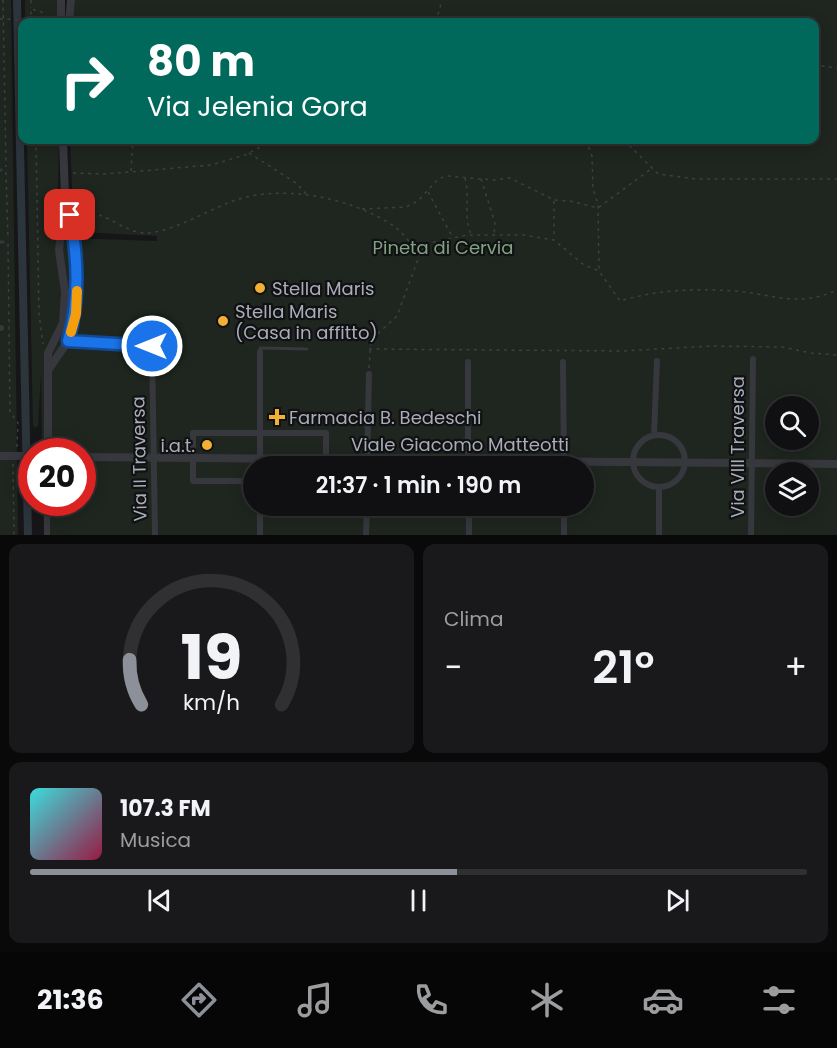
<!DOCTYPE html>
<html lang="it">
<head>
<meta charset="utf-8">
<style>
	:root { --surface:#101012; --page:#19191b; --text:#f1f3f6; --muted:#9c9d9f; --line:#303032; --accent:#8c9099 }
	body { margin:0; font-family:Poppins,sans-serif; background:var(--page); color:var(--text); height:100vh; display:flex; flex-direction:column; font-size:22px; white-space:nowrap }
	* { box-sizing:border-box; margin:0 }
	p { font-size:20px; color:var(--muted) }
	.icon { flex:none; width:33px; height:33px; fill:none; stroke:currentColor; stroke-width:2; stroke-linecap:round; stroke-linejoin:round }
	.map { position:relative; height:535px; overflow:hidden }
	.sheet { display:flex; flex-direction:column; gap:9px; padding:9px; background:#09090a; flex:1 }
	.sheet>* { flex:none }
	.top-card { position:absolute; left:18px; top:18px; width:801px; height:126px; border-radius:12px; box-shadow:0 3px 15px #0003,0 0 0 2px var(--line); background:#00695c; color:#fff; overflow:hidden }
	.buttons { position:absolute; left:765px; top:396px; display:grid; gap:12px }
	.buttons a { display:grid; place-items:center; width:54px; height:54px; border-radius:50%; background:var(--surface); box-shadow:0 3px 15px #0003,0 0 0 2px var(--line); font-size:30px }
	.speed { position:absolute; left:18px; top:438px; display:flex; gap:12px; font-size:30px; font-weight:700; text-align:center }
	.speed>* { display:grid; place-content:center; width:78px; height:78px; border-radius:50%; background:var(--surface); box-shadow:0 3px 15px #0003,0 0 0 2px var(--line); line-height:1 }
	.speed .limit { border:9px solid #d22; background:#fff; color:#111 }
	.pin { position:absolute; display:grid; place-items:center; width:51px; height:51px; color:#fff; margin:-26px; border-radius:12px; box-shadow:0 3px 9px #0006 }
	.me { position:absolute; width:66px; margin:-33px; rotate:270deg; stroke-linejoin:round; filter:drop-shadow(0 0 4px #0008) }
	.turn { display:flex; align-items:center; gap:21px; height:126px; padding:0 30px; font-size:27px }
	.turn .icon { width:78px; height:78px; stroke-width:2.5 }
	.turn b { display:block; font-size:42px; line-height:51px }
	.big { font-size:45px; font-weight:600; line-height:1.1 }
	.sheet .widget { flex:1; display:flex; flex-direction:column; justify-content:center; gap:9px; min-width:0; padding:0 21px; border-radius:12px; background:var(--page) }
	.sheet .dial { align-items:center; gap:0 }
	.dial svg { height:156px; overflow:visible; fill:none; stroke:var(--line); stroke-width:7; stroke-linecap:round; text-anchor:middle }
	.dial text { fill:var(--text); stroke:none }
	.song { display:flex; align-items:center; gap:18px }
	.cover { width:72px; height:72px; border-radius:9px; background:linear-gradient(135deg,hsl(180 70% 55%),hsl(340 70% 35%)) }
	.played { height:6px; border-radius:3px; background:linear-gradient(90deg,var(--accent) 55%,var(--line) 55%) }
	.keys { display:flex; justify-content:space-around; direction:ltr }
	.heat { display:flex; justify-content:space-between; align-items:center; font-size:33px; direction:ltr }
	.sheet .tiles { flex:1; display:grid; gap:9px; grid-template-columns:1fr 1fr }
	.widget:last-child { grid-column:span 2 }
	.trip { position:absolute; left:243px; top:456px; width:351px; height:60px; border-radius:30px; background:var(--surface); box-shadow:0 3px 15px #0003,0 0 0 2px var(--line); font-weight:600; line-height:60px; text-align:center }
	.dock { display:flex; height:96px; justify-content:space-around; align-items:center; background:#060607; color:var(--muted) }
	.dock .icon { width:42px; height:42px }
	.dock .selected { color:var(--accent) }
	.dock b { font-size:27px; color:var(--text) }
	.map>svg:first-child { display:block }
	.green { fill:#1e261f; fill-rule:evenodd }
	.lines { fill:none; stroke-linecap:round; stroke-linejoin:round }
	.canal { stroke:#2c353c; stroke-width:8 }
	.path { stroke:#3d3f44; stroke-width:1.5; stroke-dasharray:3 4.5; stroke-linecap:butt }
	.service { stroke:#37383d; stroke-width:3 }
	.minor { stroke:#37383d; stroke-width:6 }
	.tertiary { stroke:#37383d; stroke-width:8 }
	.route-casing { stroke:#114b97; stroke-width:15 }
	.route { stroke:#1a73e8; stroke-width:10 }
	.slow { stroke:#f59e0b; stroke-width:10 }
	.poi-dot { fill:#f2b134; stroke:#111113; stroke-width:2 }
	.labels { text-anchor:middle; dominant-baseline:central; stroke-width:4.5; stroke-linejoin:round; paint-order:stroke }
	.park-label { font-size:18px; fill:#7fa381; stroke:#111113 }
	.poi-label { font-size:18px; fill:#a8adb8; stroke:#111113; text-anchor:start }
	.street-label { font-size:18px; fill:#a8adb8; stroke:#111113 }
</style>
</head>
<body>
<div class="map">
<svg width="837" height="535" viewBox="0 0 837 535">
	<rect width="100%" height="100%" fill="#161618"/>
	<g class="green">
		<path d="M0 0H11L18 535H0Z"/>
		<rect x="25" y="0" width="33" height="22"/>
		<path d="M75 0H837V535H44L43 503 82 502V452L42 451 41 374 38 426 35 428 33 425 27 140H59L57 237 65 220 66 238 157 241V236L79 232 73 208 70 140H814V22H73ZM776 406H808V440H776ZM254 466H584V506H254ZM776 472H808V506H776Z"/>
	</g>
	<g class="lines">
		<path class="canal" d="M17 0 28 535"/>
		<g class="path">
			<path d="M3 0 6 167"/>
			<path d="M31 0V8"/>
			<path d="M0 19 30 20"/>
			<path d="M31 22V9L40 11 52 21"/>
			<path d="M117 22 133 20 157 22"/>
			<path d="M361 22C386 19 431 12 454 22"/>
			<path d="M436 22 442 0"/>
			<path d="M814 65 837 68"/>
			<path d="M36 140 39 314 43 344"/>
			<path d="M586 140 592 156 593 189 598 204 599 270"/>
			<path d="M624 140 658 174 696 179H837"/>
			<path d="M249 153 296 183 308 196"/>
			<path d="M131 171 133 140"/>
			<path d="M6 172 8 239"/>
			<path d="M73 173 106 174 211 165 245 155 274 140"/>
			<path d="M465 178C470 198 463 216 471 234"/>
			<path d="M481 179 495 223 494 235"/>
			<path d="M428 192 453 238"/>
			<path d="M554 201V238"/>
			<path d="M362 209 406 207 418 201 438 179 447 176 493 180 510 178 554 200 570 201 598 208 651 169"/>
			<path d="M77 214C102 206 123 234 147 233 171 232 205 212 228 203 277 182 352 197 395 227 405 234 411 246 421 253L426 244 467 235H523L554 240 584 265 599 271 620 301C657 290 695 288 734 291 773 294 798 308 837 290"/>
			<path d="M8 244 10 412 18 423 17 447"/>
			<path d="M369 349 622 351 712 346 782 347 811 353 837 355"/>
			<path d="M369 368 371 340 397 316 420 254"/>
			<path d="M13 464 14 535"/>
		</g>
		<g class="service">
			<path d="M0 170H1"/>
			<path d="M0 242H3"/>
			<path d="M70 342 152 346"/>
			<path d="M260 351V348L307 349"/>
		</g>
		<g class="minor">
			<path d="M0 328H1"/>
			<path d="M152 346 155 535"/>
			<path d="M468 362V466"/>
			<path d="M563 362 564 466"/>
			<path d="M654 435 657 361"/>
			<circle cx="659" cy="461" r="26"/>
			<path d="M260 466V352"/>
			<path d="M367 466 369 374"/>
			<path d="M254 481H193V433H326V466"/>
			<path d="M469 506V535"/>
			<path d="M47 535V502"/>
			<path d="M260 535V506"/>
			<path d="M366 535 367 506"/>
			<path d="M564 535V506"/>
			<path d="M659 535V487"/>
			<path d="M751 535 753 359"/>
		</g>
		<g class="tertiary">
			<path d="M61 0V22"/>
			<path d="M69 22 71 0"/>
			<path d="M49 369 68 341 76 314V248L65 197 63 140"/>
			<path d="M48 452V353L63 323 65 292 59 250 65 197"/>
			<path d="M0 456H32"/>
			<path d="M82 457 837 464"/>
		</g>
	</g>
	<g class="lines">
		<g class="route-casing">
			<path id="route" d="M70 215C78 258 80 299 68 341L152 346"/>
		</g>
		<use href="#route" class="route"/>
		<path class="slow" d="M71 332 76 314 77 291"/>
	</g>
	<g class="poi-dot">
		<circle cx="260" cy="288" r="6"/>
		<circle cx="223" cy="321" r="6"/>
		<path d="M274 408h6v6h6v6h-6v6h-6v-6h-6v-6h6z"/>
		<circle cx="207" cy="445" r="6"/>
	</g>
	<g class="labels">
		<g class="park-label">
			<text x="443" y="247">Pineta di Cervia</text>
		</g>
		<g class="poi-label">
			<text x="272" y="288">Stella Maris</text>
			<text x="235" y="311">Stella Maris<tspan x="235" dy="21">(Casa in affitto)</tspan></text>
			<text x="289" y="417">Farmacia B. Bedeschi</text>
			<text x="195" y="445" text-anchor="end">i.a.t.</text>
		</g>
		<g class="street-label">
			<text x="460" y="444">Viale Giacomo Matteotti</text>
			<text transform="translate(737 447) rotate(-90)">Via VIII Traversa</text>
			<text transform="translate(139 459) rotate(-91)">Via II Traversa</text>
		</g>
	</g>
</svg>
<div class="buttons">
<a><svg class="icon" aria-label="search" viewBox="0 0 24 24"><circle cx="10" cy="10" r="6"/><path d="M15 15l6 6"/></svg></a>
<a><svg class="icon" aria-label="layers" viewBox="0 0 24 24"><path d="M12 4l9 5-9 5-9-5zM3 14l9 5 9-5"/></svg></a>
</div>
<div class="speed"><div class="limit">20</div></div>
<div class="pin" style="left:70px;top:215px;background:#d93025"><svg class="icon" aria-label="arrive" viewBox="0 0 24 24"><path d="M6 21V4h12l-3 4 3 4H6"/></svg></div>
<svg class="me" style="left:152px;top:346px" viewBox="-20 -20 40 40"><circle r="17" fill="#1a73e8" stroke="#fff" stroke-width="3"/><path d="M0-11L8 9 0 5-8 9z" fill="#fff"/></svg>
<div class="trip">21:37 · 1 min · 190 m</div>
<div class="top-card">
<div class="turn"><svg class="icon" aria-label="right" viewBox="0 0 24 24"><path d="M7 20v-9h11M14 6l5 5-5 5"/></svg><div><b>80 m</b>Via Jelenia Gora</div></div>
</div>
</div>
<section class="sheet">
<div class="tiles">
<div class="widget dial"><svg viewBox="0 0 100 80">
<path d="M14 69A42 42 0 1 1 86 69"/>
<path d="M14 69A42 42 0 0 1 8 46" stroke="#8c9099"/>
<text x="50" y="56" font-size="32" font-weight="700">19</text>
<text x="50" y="72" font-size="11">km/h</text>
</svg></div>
<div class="widget"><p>Clima</p>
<div class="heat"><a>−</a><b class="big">21°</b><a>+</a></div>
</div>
<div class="widget">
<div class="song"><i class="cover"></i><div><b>107.3 FM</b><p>Musica</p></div></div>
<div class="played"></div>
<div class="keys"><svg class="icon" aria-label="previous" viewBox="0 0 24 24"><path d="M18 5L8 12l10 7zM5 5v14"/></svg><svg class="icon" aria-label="pause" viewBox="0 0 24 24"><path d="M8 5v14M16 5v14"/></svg><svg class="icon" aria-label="next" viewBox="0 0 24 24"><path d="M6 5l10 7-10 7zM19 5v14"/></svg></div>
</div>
</div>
</section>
<nav class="dock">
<b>21:36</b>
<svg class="icon selected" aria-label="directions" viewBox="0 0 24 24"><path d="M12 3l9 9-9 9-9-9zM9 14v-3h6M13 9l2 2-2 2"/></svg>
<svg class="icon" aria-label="music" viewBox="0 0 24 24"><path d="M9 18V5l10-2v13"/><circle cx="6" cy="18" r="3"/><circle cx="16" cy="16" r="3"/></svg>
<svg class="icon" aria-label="phone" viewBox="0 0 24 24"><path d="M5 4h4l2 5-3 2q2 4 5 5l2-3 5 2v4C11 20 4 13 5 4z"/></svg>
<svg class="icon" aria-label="climate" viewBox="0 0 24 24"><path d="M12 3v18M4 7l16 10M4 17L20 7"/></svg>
<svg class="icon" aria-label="car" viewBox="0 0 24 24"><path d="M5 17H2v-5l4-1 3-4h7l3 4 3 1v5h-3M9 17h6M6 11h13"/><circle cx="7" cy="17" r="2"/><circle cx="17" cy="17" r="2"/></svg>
<svg class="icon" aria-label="filters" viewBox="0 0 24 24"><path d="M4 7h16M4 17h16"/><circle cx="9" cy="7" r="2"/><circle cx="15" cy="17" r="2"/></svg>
</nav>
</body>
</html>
